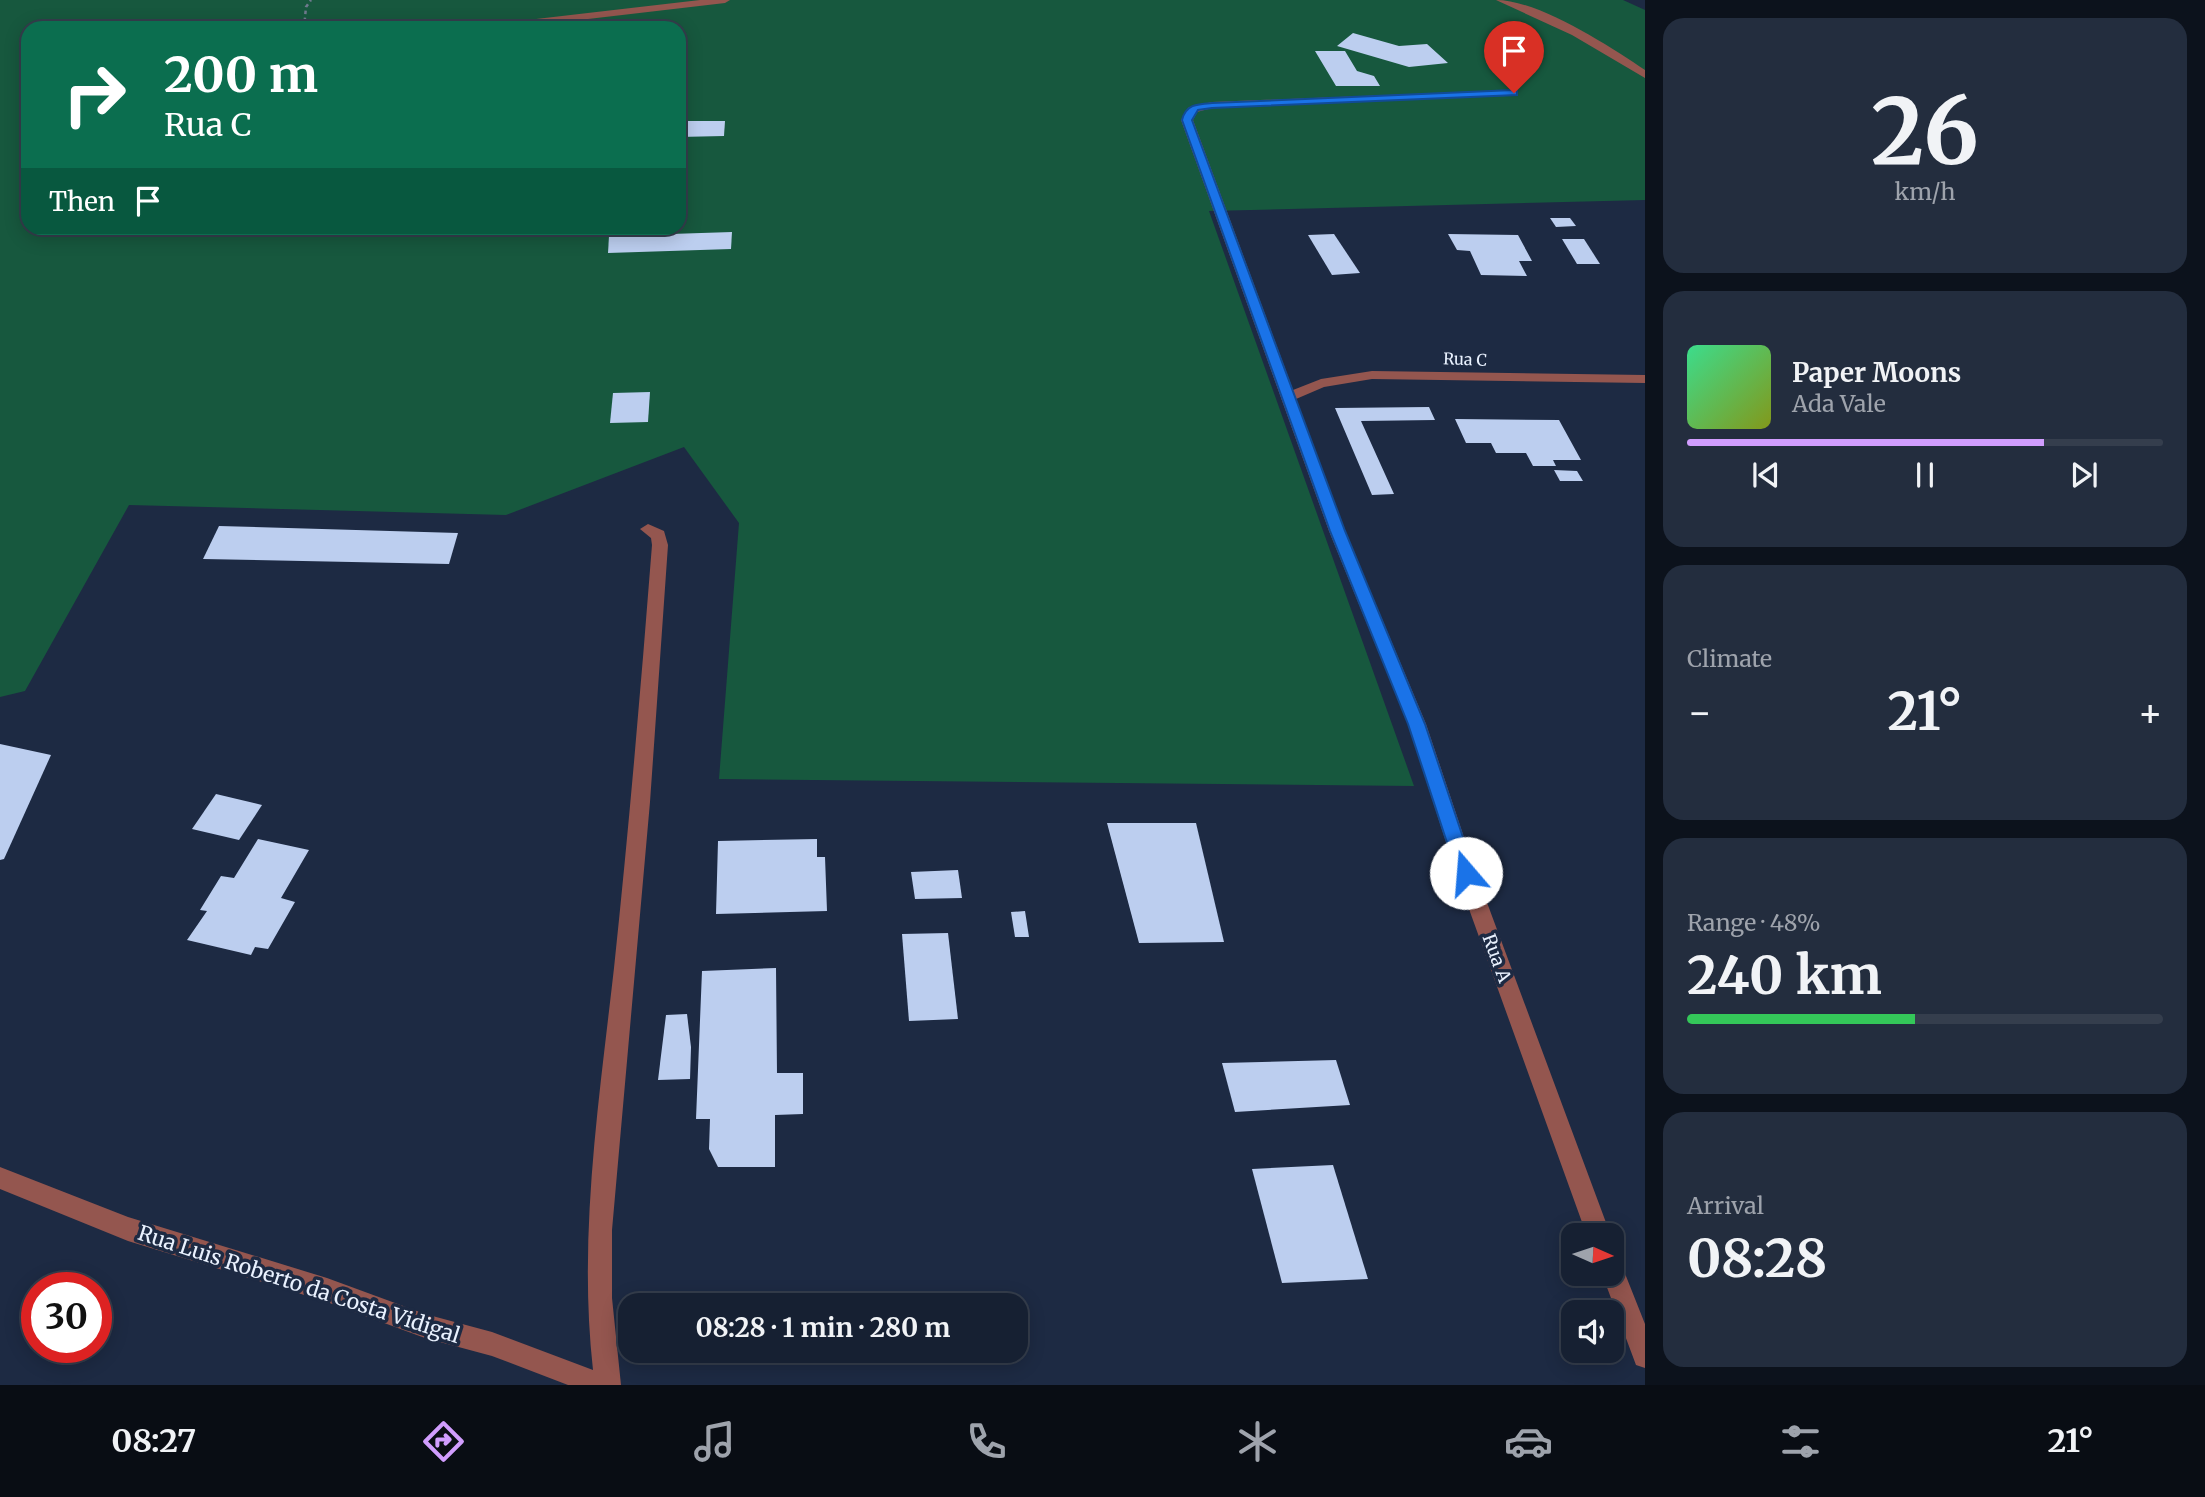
<!DOCTYPE html>
<html lang="en">
<head>
<meta charset="utf-8">
<style>
	:root { --surface:#162032; --page:#232d3e; --text:#f1f3f6; --muted:#9ea3ac; --line:#353e4d; --accent:#d19dfe }
	body { margin:0; font-family:Merriweather,serif; background:var(--page); color:var(--text); height:100vh; display:flex; flex-direction:column; font-size:26px; white-space:nowrap }
	* { box-sizing:border-box; margin:0 }
	p { font-size:23px; color:var(--muted) }
	.icon { flex:none; width:38px; height:38px; fill:none; stroke:currentColor; stroke-width:2; stroke-linecap:round; stroke-linejoin:round }
	.map { position:relative; flex:1; overflow:hidden }
	.side { display:flex; flex-direction:column; gap:18px; padding:18px; background:#0c121c; width:560px }
	.side>* { flex:none }
	.guide { position:absolute; left:21px; top:21px; width:665px; height:214px; border-radius:21px; box-shadow:0 4px 18px #0003,0 0 0 2px var(--line); background:#0b6e4f; color:#fff; overflow:hidden }
	.needle { width:46px; rotate:93deg }
	.controls { position:absolute; left:1561px; top:1223px; display:grid; gap:14px }
	.controls a { display:grid; place-items:center; width:63px; height:63px; border-radius:14px; background:var(--surface); box-shadow:0 4px 18px #0003,0 0 0 2px var(--line); font-size:35px }
	.speed { position:absolute; left:21px; top:1272px; display:flex; gap:14px; font-size:35px; font-weight:700; text-align:center }
	.speed>* { display:grid; place-content:center; width:91px; height:91px; border-radius:50%; background:var(--surface); box-shadow:0 4px 18px #0003,0 0 0 2px var(--line); line-height:1 }
	.speed .limit { border:10px solid #d22; background:#fff; color:#111 }
	.pin { position:absolute; display:grid; place-items:center; width:60px; height:60px; color:#fff; margin:-72px -30px; border-radius:50% 50% 50% 0; rotate:-45deg; box-shadow:0 0 7px #0007 }
	.pin .icon { rotate:45deg }
	.me { position:absolute; width:77px; margin:-38px; rotate:342deg; stroke-linejoin:round; filter:drop-shadow(0 0 5px #0008) }
	.turn { display:flex; align-items:center; gap:24px; height:147px; padding:0 28px; font-size:32px }
	.turn .icon { width:91px; height:91px; stroke-width:2.5 }
	.turn b { display:block; font-size:49px; line-height:60px }
	.then { display:flex; align-items:center; height:66px; padding:0 28px; background:#0003; gap:14px; font-size:26px }
	.big { font-size:52px; font-weight:700; line-height:1.1 }
	.side .card { flex:1; display:flex; flex-direction:column; justify-content:center; gap:10px; min-width:0; padding:0 24px; border-radius:21px; background:var(--page) }
	.side .dial { align-items:center; gap:0 }
	.dial b { font-size:91px; line-height:1 }
	.song { display:flex; align-items:center; gap:21px }
	.cover { width:84px; height:84px; border-radius:10px; background:linear-gradient(135deg,hsl(150 70% 55%),hsl(70 70% 35%)) }
	.played { height:7px; border-radius:4px; background:linear-gradient(90deg,var(--accent) 75%,var(--line) 75%) }
	.keys { display:flex; justify-content:space-around; direction:ltr }
	.heat { display:flex; justify-content:space-between; align-items:center; font-size:38px; direction:ltr }
	.charge { height:10px; border-radius:5px; background:linear-gradient(90deg,#34c759 48%,var(--line) 0) }
	.trip { position:absolute; left:618px; top:1293px; width:410px; height:70px; border-radius:21px; background:var(--surface); box-shadow:0 4px 18px #0003,0 0 0 2px var(--line); font-weight:700; line-height:70px; text-align:center }
	.dock { display:flex; height:112px; justify-content:space-around; align-items:center; background:#090d14; color:var(--muted) }
	.dock .icon { width:49px; height:49px }
	.dock .current { color:var(--accent) }
	.dock b { font-size:32px; color:var(--text) }
	main { display:flex; flex:1; min-height:0 }
	.map>svg:first-child { display:block }
	.green { fill:#17583e; fill-rule:evenodd }
	.building { fill:#bcceef }
	.lines { fill:none; stroke-linecap:round; stroke-linejoin:round }
	.path { stroke:#6f7a8e; stroke-width:2.5; stroke-dasharray:3.5 3.5; stroke-linecap:butt }
	.minor { fill:#94564f; fill-rule:evenodd }
	.route { fill:#1a73e8; stroke:#114b97; stroke-width:2 }
	.labels { text-anchor:middle; dominant-baseline:central; stroke-width:7; stroke-linejoin:round; paint-order:stroke }
	.far-street-label { font-size:16px; fill:#e9f1fe; stroke:#1d2a43 }
	.street-label { font-size:18px; fill:#e9f1fe; stroke:#1d2a43 }
	.near-street-label { font-size:21px; fill:#e9f1fe; stroke:#1d2a43 }
</style>
</head>
<body>
<main>
<div class="map">
<svg width="1645" height="1385" viewBox="0 0 1645 1385">
	<rect width="100%" height="100%" fill="#1d2a43"/>
	<path class="green" d="M0 0H1623L1645 10V200L1209 211 1414 786 719 779 739 523 684 447 506 515 129 505 25 691 0 697ZM28 28H679V228H28Z"/>
	<g class="building">
		<path d="M1353 33 1399 46 1427 44 1448 63 1409 67 1337 46Z"/>
		<path d="M1315 51H1345L1357 71 1374 76 1380 86H1336Z"/>
		<path d="M679 121H725L724 136 679 137Z"/>
		<path d="M1550 218H1570L1576 226 1556 227Z"/>
		<path d="M732 232 731 249 608 253 609 236Z"/>
		<path d="M1334 234 1360 273 1332 275 1308 235Z"/>
		<path d="M1448 234 1518 235 1532 261H1519L1527 276 1481 275 1470 251 1457 250Z"/>
		<path d="M1562 239H1584L1600 264H1577Z"/>
		<path d="M650 392 648 422 610 423 613 393Z"/>
		<path d="M1429 407 1435 420 1361 421 1394 494 1372 495 1335 408Z"/>
		<path d="M1455 419 1559 420 1581 460H1553L1556 466H1533L1526 453H1496L1491 443H1466Z"/>
		<path d="M1554 470 1577 471 1583 481H1560Z"/>
		<path d="M219 526 458 533 449 564 203 559Z"/>
		<path d="M0 744 51 755 4 859 0 860Z"/>
		<path d="M216 794 262 805 239 840 192 829Z"/>
		<path d="M1107 823H1196L1224 942 1139 943Z"/>
		<path d="M258 839 309 850 281 898 295 902 268 949 255 947 251 955 187 940 207 911 200 910 221 876 234 878Z"/>
		<path d="M817 839V857H825L827 911 716 914 718 841Z"/>
		<path d="M958 870 962 898 915 899 911 872Z"/>
		<path d="M1025 911 1029 937H1015L1011 912Z"/>
		<path d="M948 933 958 1019 909 1021 902 934Z"/>
		<path d="M776 968 777 1073H803V1114L775 1115V1167H718L709 1149 710 1119H696L702 971Z"/>
		<path d="M687 1014 691 1047 690 1079 658 1080 666 1015Z"/>
		<path d="M1336 1060 1350 1105 1235 1112 1222 1063Z"/>
		<path d="M1333 1165 1368 1279 1282 1283 1252 1169Z"/>
	</g>
	<g class="lines">
		<path class="path" d="M304 28 306 7 311 0"/>
		<g class="minor">
			<path d="M700 0H730L725 3 511 28H480L485 25Z"/>
			<path d="M1496 0C1539 0 1609 46 1645 70V78L1572 35Z"/>
			<path d="M1514 90 1518 91V95L1212 108 1197 112 1193 120 1293 390 1321 379 1372 371 1645 375V383L1372 379 1324 387 1296 399 1345 531 1426 724 1476 873 1611 1236H1587L1456 873 1408 724 1329 531 1181 120 1189 107 1212 102Z"/>
			<path d="M648 524 664 531 668 545 650 802 612 1230V1298L621 1385H568L492 1356 425 1338 327 1302 128 1241 0 1189V1167L128 1217 327 1278 425 1314 492 1332 593 1370C578 1236 599 1101 614 968 629 827 641 686 652 545L651 538 640 529Z"/>
			<path d="M1612 1257 1620 1261 1645 1324V1368L1636 1365 1602 1274H1612Z"/>
		</g>
	</g>
	<path class="route" d="M1514 90 1517 91V95L1212 108 1198 110 1192 120 1345 531 1425 724 1475 873 1472 879 1466 881 1460 879 1457 873 1408 724 1330 531 1182 120C1186 104 1198 104 1212 103Z"/>
	<g class="labels">
		<g class="far-street-label">
			<text transform="translate(1465 359) rotate(2)">Rua C</text>
		</g>
		<g class="street-label">
			<text transform="translate(1497 958) rotate(70)">Rua A</text>
		</g>
		<g class="near-street-label">
			<text transform="translate(299 1284) rotate(18)">Rua Luis Roberto da Costa Vidigal</text>
		</g>
	</g>
</svg>
<div class="controls">
<a><svg class="needle" viewBox="-14 -14 28 28"><path d="M0-13l5 13h-10z" fill="#e53935"/><path d="M0 13l5-13h-10z" fill="#9ea3ac"/></svg></a>
<a><svg class="icon" aria-label="sound" viewBox="0 0 24 24"><path d="M4 9h4l5-4v14l-5-4H4zM17 9q2 3 0 6"/></svg></a>
</div>
<div class="speed"><div class="limit">30</div></div>
<div class="pin" style="left:1514px;top:93px;background:#d93025"><svg class="icon" aria-label="arrive" viewBox="0 0 24 24"><path d="M6 21V4h12l-3 4 3 4H6"/></svg></div>
<svg class="me" style="left:1466px;top:873px" viewBox="-20 -20 40 40"><circle r="19" fill="#fff"/><path d="M0-13L10 11 0 6-10 11z" fill="#1a73e8"/></svg>
<div class="trip">08:28 · 1 min · 280 m</div>
<div class="guide">
<div class="turn"><svg class="icon" aria-label="right" viewBox="0 0 24 24"><path d="M7 20v-9h11M14 6l5 5-5 5"/></svg><div><b>200 m</b>Rua C</div></div>
<div class="then">Then<svg class="icon" aria-label="arrive" viewBox="0 0 24 24"><path d="M6 21V4h12l-3 4 3 4H6"/></svg></div>
</div>
</div>
<section class="side">
<div class="card dial"><b>26</b><p>km/h</p></div>
<div class="card">
<div class="song"><i class="cover"></i><div><b>Paper Moons</b><p>Ada Vale</p></div></div>
<div class="played"></div>
<div class="keys"><svg class="icon" aria-label="previous" viewBox="0 0 24 24"><path d="M18 5L8 12l10 7zM5 5v14"/></svg><svg class="icon" aria-label="pause" viewBox="0 0 24 24"><path d="M8 5v14M16 5v14"/></svg><svg class="icon" aria-label="next" viewBox="0 0 24 24"><path d="M6 5l10 7-10 7zM19 5v14"/></svg></div>
</div>
<div class="card"><p>Climate</p>
<div class="heat"><a>−</a><b class="big">21°</b><a>+</a></div>
</div>
<div class="card"><p>Range · 48%</p><b class="big">240 km</b><div class="charge"></div></div>
<div class="card"><p>Arrival</p><b class="big">08:28</b></div>
</section>
</main>
<nav class="dock">
<b>08:27</b>
<svg class="icon current" aria-label="directions" viewBox="0 0 24 24"><path d="M12 3l9 9-9 9-9-9zM9 14v-3h6M13 9l2 2-2 2"/></svg>
<svg class="icon" aria-label="music" viewBox="0 0 24 24"><path d="M9 18V5l10-2v13"/><circle cx="6" cy="18" r="3"/><circle cx="16" cy="16" r="3"/></svg>
<svg class="icon" aria-label="phone" viewBox="0 0 24 24"><path d="M5 4h4l2 5-3 2q2 4 5 5l2-3 5 2v4C11 20 4 13 5 4z"/></svg>
<svg class="icon" aria-label="climate" viewBox="0 0 24 24"><path d="M12 3v18M4 7l16 10M4 17L20 7"/></svg>
<svg class="icon" aria-label="car" viewBox="0 0 24 24"><path d="M5 17H2v-5l4-1 3-4h7l3 4 3 1v5h-3M9 17h6M6 11h13"/><circle cx="7" cy="17" r="2"/><circle cx="17" cy="17" r="2"/></svg>
<svg class="icon" aria-label="filters" viewBox="0 0 24 24"><path d="M4 7h16M4 17h16"/><circle cx="9" cy="7" r="2"/><circle cx="15" cy="17" r="2"/></svg>
<b>21°</b>
</nav>
</body>
</html>
